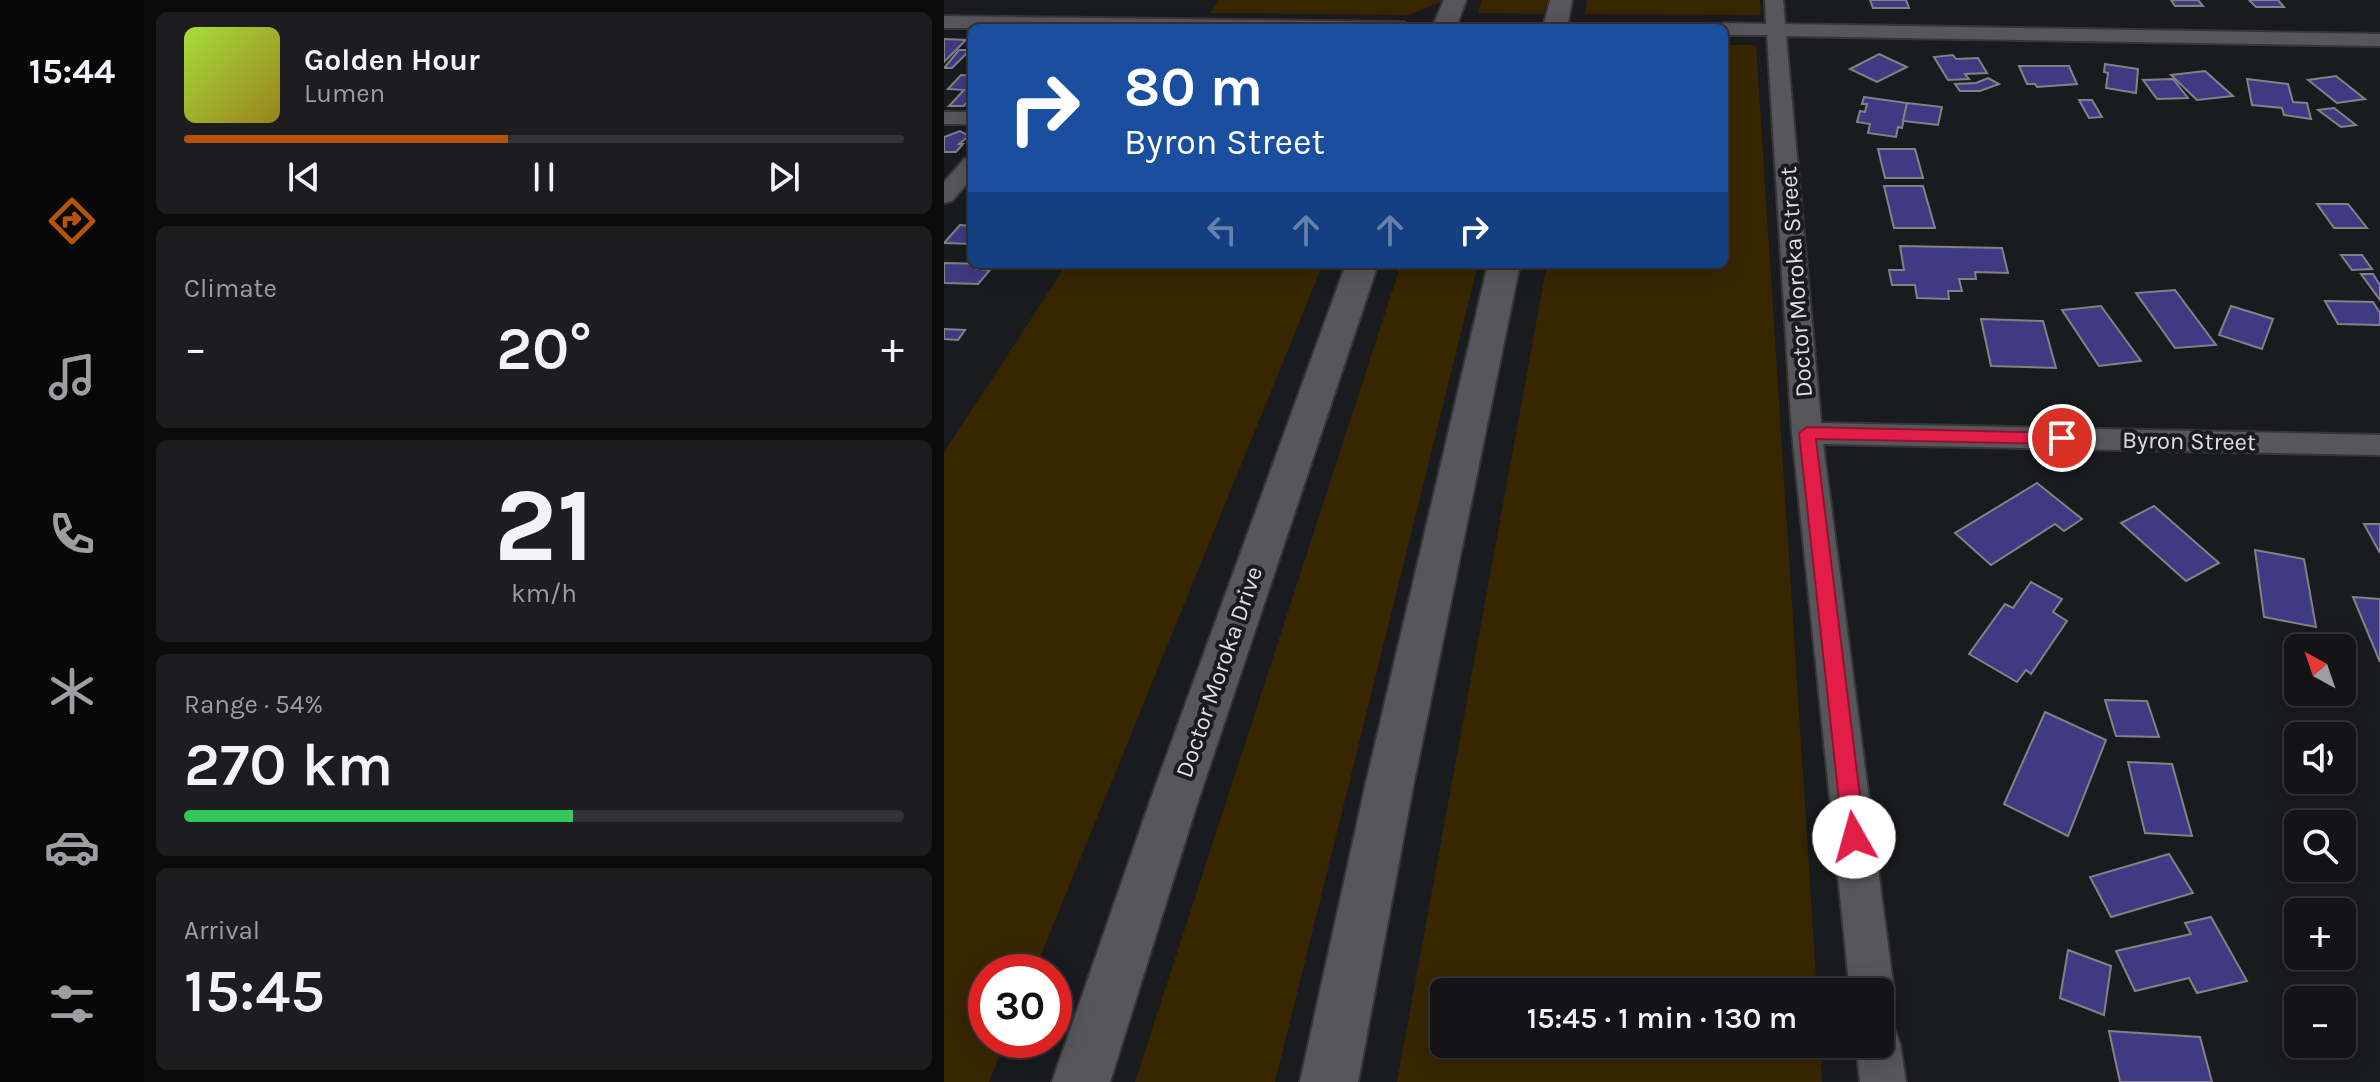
<!DOCTYPE html>
<html lang="en">
<head>
<meta charset="utf-8">
<style>
	:root { --surface:#141416; --page:#1d1d1f; --text:#f1f3f6; --muted:#9d9ea1; --line:#333335; --accent:#b45309 }
	body { margin:0; font-family:Karla,sans-serif; background:var(--page); color:var(--text); height:100vh; display:flex; flex-direction:column; font-size:30px; white-space:nowrap }
	* { box-sizing:border-box; margin:0 }
	p { font-size:26px; color:var(--muted) }
	.icon { flex:none; width:44px; height:44px; fill:none; stroke:currentColor; stroke-width:2; stroke-linecap:round; stroke-linejoin:round }
	.map { position:relative; flex:1; overflow:hidden }
	.side { display:flex; flex-direction:column; gap:12px; padding:12px; background:#0b0b0c; width:800px }
	.side>* { flex:none }
	.banner { position:absolute; left:24px; top:24px; width:760px; height:244px; border-radius:12px; box-shadow:0 4px 20px #0003,0 0 0 2px var(--line); background:#1a4fa0; color:#fff; overflow:hidden }
	.needle { width:52px; rotate:320deg }
	.buttons { position:absolute; left:1340px; top:634px; display:grid; gap:16px }
	.buttons a { display:grid; place-items:center; width:72px; height:72px; border-radius:12px; background:var(--surface); box-shadow:0 4px 20px #0003,0 0 0 2px var(--line); font-size:40px }
	.speed { position:absolute; left:24px; top:954px; display:flex; gap:16px; font-size:40px; font-weight:700; text-align:center }
	.speed>* { display:grid; place-content:center; width:104px; height:104px; border-radius:50%; background:var(--surface); box-shadow:0 4px 20px #0003,0 0 0 2px var(--line); line-height:1 }
	.speed .limit { border:12px solid #d22; background:#fff; color:#111 }
	.pin { position:absolute; display:grid; place-items:center; width:68px; height:68px; color:#fff; margin:-34px; border:4px solid #fff; border-radius:50%; box-shadow:0 2px 8px #0007 }
	.me { position:absolute; width:88px; margin:-44px; rotate:353deg; stroke-linejoin:round; filter:drop-shadow(0 0 6px #0008) }
	.turn { display:flex; align-items:center; gap:28px; height:168px; padding:0 24px; font-size:36px }
	.turn .icon { width:104px; height:104px; stroke-width:2.5 }
	.turn b { display:block; font-size:56px; line-height:68px }
	.lanes { display:flex; align-items:center; height:76px; padding:0 24px; background:#0003; justify-content:center; gap:40px; direction:ltr }
	.lanes .off { opacity:.35 }
	.big { font-size:60px; font-weight:600; line-height:1.1 }
	.side .tile { flex:1; display:flex; flex-direction:column; justify-content:center; gap:12px; min-width:0; padding:0 28px; border-radius:12px; background:var(--page) }
	.side .dial { align-items:center; gap:0 }
	.dial b { font-size:104px; line-height:1 }
	.song { display:flex; align-items:center; gap:24px }
	.cover { width:96px; height:96px; border-radius:12px; background:linear-gradient(135deg,hsl(80 70% 55%),hsl(50 70% 35%)) }
	.played { height:8px; border-radius:4px; background:linear-gradient(90deg,var(--accent) 45%,var(--line) 45%) }
	.keys { display:flex; justify-content:space-around; direction:ltr }
	.heat { display:flex; justify-content:space-between; align-items:center; font-size:44px; direction:ltr }
	.charge { height:12px; border-radius:6px; background:linear-gradient(90deg,#34c759 54%,var(--line) 0) }
	.trip { position:absolute; left:486px; top:978px; width:464px; height:80px; border-radius:12px; background:var(--surface); box-shadow:0 4px 20px #0003,0 0 0 2px var(--line); font-weight:600; line-height:80px; text-align:center }
	main { display:flex; flex:1; min-height:0 }
	.tabs { display:flex; flex-direction:column; width:144px; justify-content:space-around; align-items:center; background:#080809; color:var(--muted) }
	.tabs .icon { width:56px; height:56px }
	.tabs .selected { color:var(--accent) }
	.tabs b { font-size:36px; color:var(--text) }
	.map>svg:first-child { display:block }
	.green { fill:#382600 }
	.building { fill:#403a82; stroke:#828286; stroke-width:2 }
	.lines { fill:none; stroke-linecap:round; stroke-linejoin:round }
	.minor-casing { stroke:#363638; stroke-width:4 }
	.tertiary-casing { stroke:#363638; stroke-width:4 }
	.minor { fill:#57575b; fill-rule:evenodd }
	.tertiary { fill:#57575b; fill-rule:evenodd }
	.route { fill:#e11d48; stroke:#92132f; stroke-width:2 }
	.labels { text-anchor:middle; dominant-baseline:central; stroke-width:8; stroke-linejoin:round; paint-order:stroke }
	.street-label { font-size:24px; fill:#dfdfe2; stroke:#1a1b1e }
</style>
</head>
<body>
<main>
<nav class="tabs">
<b>15:44</b>
<svg class="icon selected" aria-label="directions" viewBox="0 0 24 24"><path d="M12 3l9 9-9 9-9-9zM9 14v-3h6M13 9l2 2-2 2"/></svg>
<svg class="icon" aria-label="music" viewBox="0 0 24 24"><path d="M9 18V5l10-2v13"/><circle cx="6" cy="18" r="3"/><circle cx="16" cy="16" r="3"/></svg>
<svg class="icon" aria-label="phone" viewBox="0 0 24 24"><path d="M5 4h4l2 5-3 2q2 4 5 5l2-3 5 2v4C11 20 4 13 5 4z"/></svg>
<svg class="icon" aria-label="climate" viewBox="0 0 24 24"><path d="M12 3v18M4 7l16 10M4 17L20 7"/></svg>
<svg class="icon" aria-label="car" viewBox="0 0 24 24"><path d="M5 17H2v-5l4-1 3-4h7l3 4 3 1v5h-3M9 17h6M6 11h13"/><circle cx="7" cy="17" r="2"/><circle cx="17" cy="17" r="2"/></svg>
<svg class="icon" aria-label="filters" viewBox="0 0 24 24"><path d="M4 7h16M4 17h16"/><circle cx="9" cy="7" r="2"/><circle cx="15" cy="17" r="2"/></svg>
</nav>
<section class="side">
<div class="tile">
<div class="song"><i class="cover"></i><div><b>Golden Hour</b><p>Lumen</p></div></div>
<div class="played"></div>
<div class="keys"><svg class="icon" aria-label="previous" viewBox="0 0 24 24"><path d="M18 5L8 12l10 7zM5 5v14"/></svg><svg class="icon" aria-label="pause" viewBox="0 0 24 24"><path d="M8 5v14M16 5v14"/></svg><svg class="icon" aria-label="next" viewBox="0 0 24 24"><path d="M6 5l10 7-10 7zM19 5v14"/></svg></div>
</div>
<div class="tile"><p>Climate</p>
<div class="heat"><a>−</a><b class="big">20°</b><a>+</a></div>
</div>
<div class="tile dial"><b>21</b><p>km/h</p></div>
<div class="tile"><p>Range · 54%</p><b class="big">270 km</b><div class="charge"></div></div>
<div class="tile"><p>Arrival</p><b class="big">15:45</b></div>
</section>
<div class="map">
<svg width="1436" height="1082" viewBox="0 0 1436 1082">
	<rect width="100%" height="100%" fill="#1a1b1e"/>
	<g class="green">
		<path d="M275 0H501L465 15 266 13Z"/>
		<path d="M538 0H603L600 14 534 13Z"/>
		<path d="M643 0H816L817 15 641 14Z"/>
		<path d="M780 45H812L873 992H500V1044H876L878 1082H453L603 264H780Z"/>
		<path d="M123 264H379L90 972H42V1040H62L45 1082H0V452Z"/>
		<path d="M457 264H534L331 1082H191Z"/>
	</g>
	<g class="building">
		<path d="M926 0H962L965 8H929Z"/>
		<path d="M1227 0H1254L1259 6H1231Z"/>
		<path d="M1305 0H1334L1340 7H1312Z"/>
		<path d="M0 39 22 40 0 62Z"/>
		<path d="M15 50H26L8 68H0Z"/>
		<path d="M935 54 963 67 933 82 906 69Z"/>
		<path d="M1009 55 1012 59 1034 58 1043 73 1021 74 1025 79 1004 80 990 57Z"/>
		<path d="M1161 64 1194 69 1192 93 1162 88 1164 73 1160 72Z"/>
		<path d="M1075 66H1125L1133 84 1093 87 1091 84H1083Z"/>
		<path d="M1261 71 1289 96 1253 100 1227 75Z"/>
		<path d="M17 75 28 76V97L20 106H5L20 90 4 89Z"/>
		<path d="M1392 76 1421 99 1393 103 1364 80Z"/>
		<path d="M1044 78 1055 84 1036 91H1016L1011 84 1032 83Z"/>
		<path d="M1229 79 1244 98 1213 99 1199 80Z"/>
		<path d="M1303 79 1344 84 1349 102 1363 103 1367 119 1340 115 1338 108 1308 105Z"/>
		<path d="M920 97 963 103 958 128 954 127 952 137 924 133 926 124 913 122 916 111 921 112 923 104H918Z"/>
		<path d="M1135 100H1148L1158 117 1145 118Z"/>
		<path d="M963 103 998 107 994 125 959 121Z"/>
		<path d="M1390 108 1412 125 1397 127 1374 110Z"/>
		<path d="M16 131 25 136 15 144H19L12 152H0V137Z"/>
		<path d="M934 149H971L979 178H941Z"/>
		<path d="M940 186H979L991 228H950Z"/>
		<path d="M1373 204H1404L1423 228H1390Z"/>
		<path d="M16 225 28 226V244L0 243Z"/>
		<path d="M956 246 1058 248 1064 273 1031 272 1032 279H1015L1018 291H1004L1005 299 973 298 971 285H948L945 270H960Z"/>
		<path d="M1397 255H1418L1428 269 1408 270Z"/>
		<path d="M0 263 37 264 33 269 46 270 34 284 0 283Z"/>
		<path d="M1417 274H1429L1436 285V300Z"/>
		<path d="M1231 290 1272 345 1231 348 1192 293Z"/>
		<path d="M1381 301 1429 302 1436 313V325L1394 324Z"/>
		<path d="M1157 306 1197 361 1155 366 1118 310Z"/>
		<path d="M1287 306 1329 319 1318 349 1275 335Z"/>
		<path d="M1037 319 1099 321 1112 368 1047 366Z"/>
		<path d="M0 329 21 330 14 340 0 339Z"/>
		<path d="M1093 483 1138 519 1120 531 1111 524 1047 565 1011 533Z"/>
		<path d="M1210 506 1275 563 1242 581 1177 523Z"/>
		<path d="M1420 524H1436V553Z"/>
		<path d="M1311 550 1360 559 1372 627 1320 617Z"/>
		<path d="M1087 582 1118 599 1109 612 1123 621 1087 674 1082 670 1073 682 1025 654 1061 604 1069 608Z"/>
		<path d="M1409 597 1436 599V662Z"/>
		<path d="M1161 700 1203 701 1215 737 1172 736Z"/>
		<path d="M1101 712 1162 740 1124 836 1060 804Z"/>
		<path d="M1184 762 1228 764 1248 836 1201 833Z"/>
		<path d="M1225 854 1249 893 1167 917 1146 877Z"/>
		<path d="M1267 917 1303 981 1253 993 1245 978 1191 991 1172 951 1247 934 1241 923Z"/>
		<path d="M1124 950 1167 966 1160 1015 1116 998Z"/>
		<path d="M1165 1031 1256 1037 1268 1082H1176Z"/>
	</g>
	<g class="lines">
		<g class="minor-casing">
			<g id="minor">
				<path d="M821 0H839L841 24 1436 34V46L842 36 877 423 1436 435V455L879 444 950 992 943 1007 936 1010V992H906L848 433 823 35H780V28H771L780 23 822 24Z"/>
				<path d="M0 16 460 22 469 28H0Z"/>
				<rect x="0" y="112" width="28" height="12"/>
				<path d="M28 157V178L8 201 0 203V182L20 159Z"/>
				<path d="M936 1022 950 1028 956 1044 962 1082H916L912 1044H936Z"/>
			</g>
		</g>
		<g class="tertiary-casing">
			<g id="tertiary">
				<path d="M500 0H522L512 28H488Z"/>
				<path d="M606 0H628L623 28H599Z"/>
				<path d="M402 264H434L253 804 166 1082H108L205 804Z"/>
				<path d="M544 264H576L469 787 414 1082H356L421 787Z"/>
			</g>
		</g>
		<use href="#minor" class="minor"/>
		<use href="#tertiary" class="tertiary"/>
	</g>
	<path class="route" d="M863 427 1118 433 1126 438 1118 444 872 439 921 837 918 844 910 847 902 844 899 837 855 433Z"/>
	<g class="labels">
		<g class="street-label">
			<text transform="translate(852 282) rotate(-94)">Doctor Moroka Street</text>
			<text transform="translate(1245 441) rotate(1)">Byron Street</text>
			<text transform="translate(275 672) rotate(-71)">Doctor Moroka Drive</text>
		</g>
	</g>
</svg>
<div class="buttons">
<a><svg class="needle" viewBox="-14 -14 28 28"><path d="M0-13l5 13h-10z" fill="#e53935"/><path d="M0 13l5-13h-10z" fill="#9d9ea1"/></svg></a>
<a><svg class="icon" aria-label="sound" viewBox="0 0 24 24"><path d="M4 9h4l5-4v14l-5-4H4zM17 9q2 3 0 6"/></svg></a>
<a><svg class="icon" aria-label="search" viewBox="0 0 24 24"><circle cx="10" cy="10" r="6"/><path d="M15 15l6 6"/></svg></a>
<a>+</a>
<a>−</a>
</div>
<div class="speed"><div class="limit">30</div></div>
<div class="pin" style="left:1118px;top:438px;background:#d93025"><svg class="icon" aria-label="arrive" viewBox="0 0 24 24"><path d="M6 21V4h12l-3 4 3 4H6"/></svg></div>
<svg class="me" style="left:910px;top:837px" viewBox="-20 -20 40 40"><circle r="19" fill="#fff"/><path d="M0-13L10 11 0 6-10 11z" fill="#e11d48"/></svg>
<div class="trip">15:45 · 1 min · 130 m</div>
<div class="banner">
<div class="turn"><svg class="icon" aria-label="right" viewBox="0 0 24 24"><path d="M7 20v-9h11M14 6l5 5-5 5"/></svg><div><b>80 m</b>Byron Street</div></div>
<div class="lanes"><svg class="icon off" aria-label="left" viewBox="0 0 24 24"><path d="M17 20v-9H6M10 6l-5 5 5 5"/></svg><svg class="icon off" aria-label="ahead" viewBox="0 0 24 24"><path d="M12 20V5M6 11l6-6 6 6"/></svg><svg class="icon off" aria-label="ahead" viewBox="0 0 24 24"><path d="M12 20V5M6 11l6-6 6 6"/></svg><svg class="icon" aria-label="right" viewBox="0 0 24 24"><path d="M7 20v-9h11M14 6l5 5-5 5"/></svg></div>
</div>
</div>
</main>
</body>
</html>
